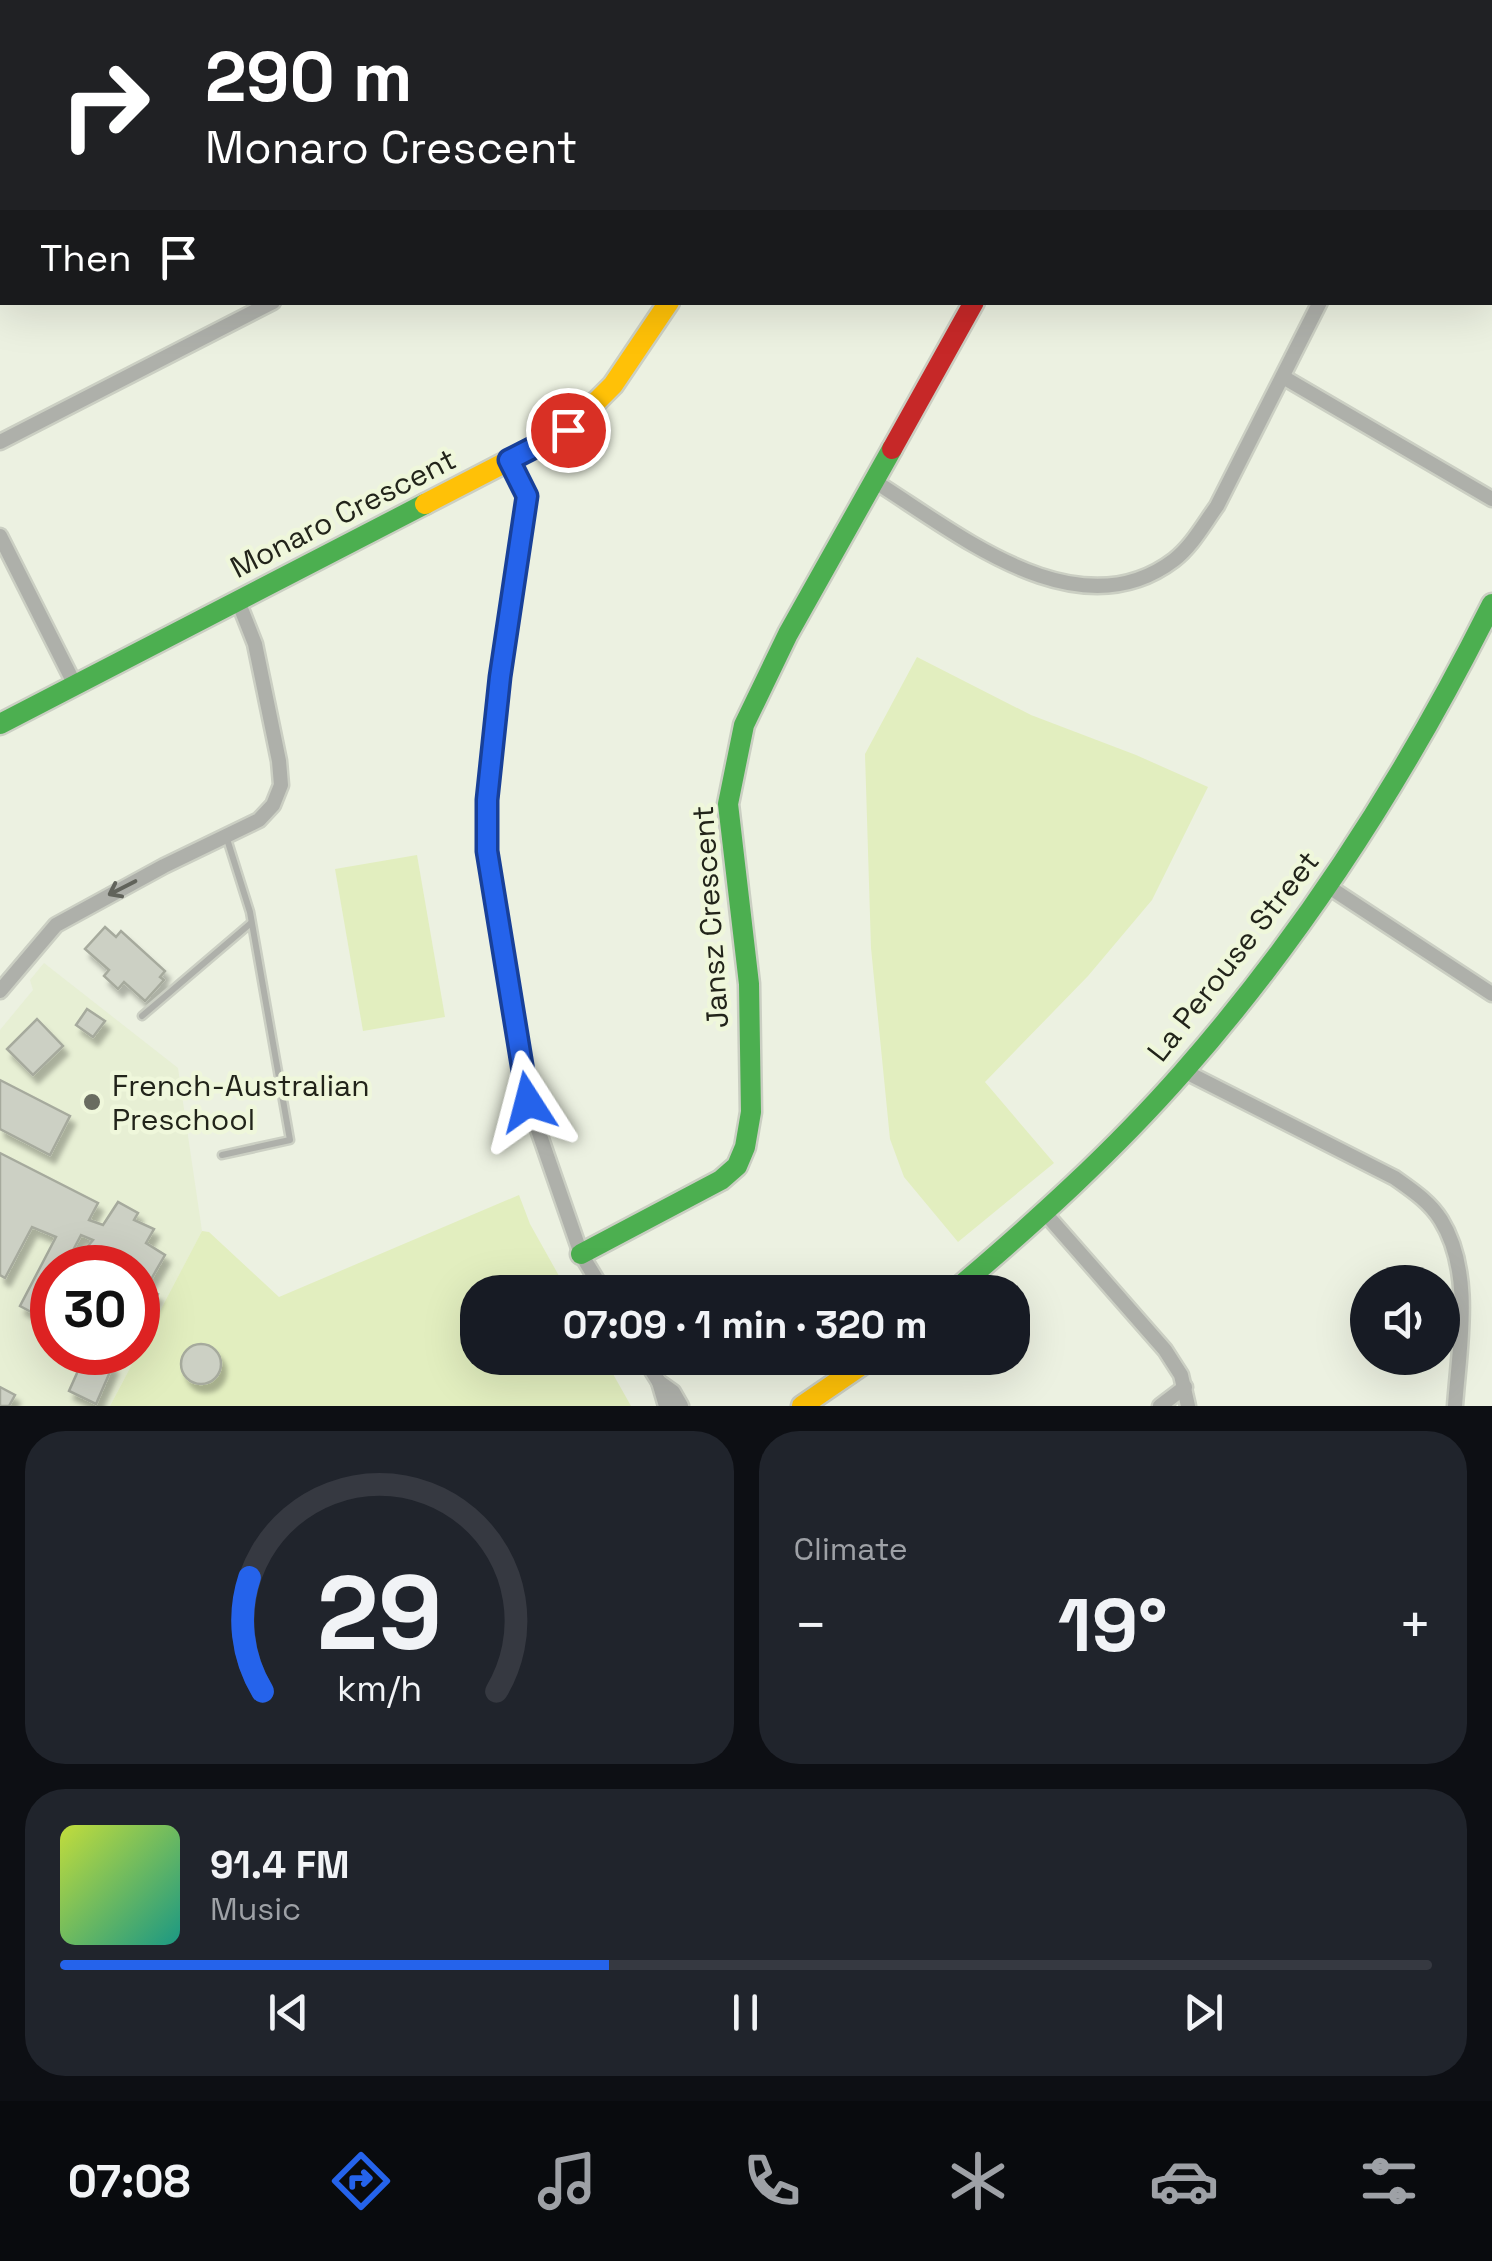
<!DOCTYPE html>
<html lang="en">
<head>
<meta charset="utf-8">
<style>
	:root { --surface:#171b24; --page:#20242c; --text:#f1f3f6; --muted:#9ea1a6; --line:#363941; --accent:#2563eb }
	body { margin:0; font-family:"Space Grotesk",sans-serif; background:var(--page); color:var(--text); height:100vh; display:flex; flex-direction:column; font-size:38px; white-space:nowrap }
	* { box-sizing:border-box; margin:0 }
	p { font-size:32px; color:var(--muted) }
	.icon { flex:none; width:55px; height:55px; fill:none; stroke:currentColor; stroke-width:2; stroke-linecap:round; stroke-linejoin:round }
	.map { position:relative; height:1406px; overflow:hidden }
	.drawer { display:flex; flex-direction:column; gap:25px; padding:25px; background:#0d0f14; flex:1 }
	.drawer>* { flex:none }
	.top-card { position:absolute; left:0px; top:0px; width:1492px; height:305px; box-shadow:0 10px 40px #0002; background:#202124; color:#fff; overflow:hidden }
	.buttons { position:absolute; left:1350px; top:1265px; display:grid; gap:20px }
	.buttons a { display:grid; place-items:center; width:110px; height:110px; border-radius:50%; background:var(--surface); box-shadow:0 10px 40px #0002; font-size:50px }
	.speed { position:absolute; left:30px; top:1245px; display:flex; gap:20px; font-size:50px; font-weight:700; text-align:center }
	.speed>* { display:grid; place-content:center; width:130px; height:130px; border-radius:50%; background:var(--surface); box-shadow:0 10px 40px #0002; line-height:1 }
	.speed .limit { border:15px solid #d22; background:#fff; color:#111 }
	.pin { position:absolute; display:grid; place-items:center; width:85px; height:85px; color:#fff; margin:-42px; border:5px solid #fff; border-radius:50%; box-shadow:0 2px 10px #0007 }
	.me { position:absolute; width:110px; margin:-55px; rotate:351deg; stroke-linejoin:round; filter:drop-shadow(0 0 8px #0008) }
	.turn { display:flex; align-items:center; gap:35px; height:210px; padding:0 40px; font-size:45px }
	.turn .icon { width:130px; height:130px; stroke-width:2.5 }
	.turn b { display:block; font-size:70px; line-height:85px }
	.then { display:flex; align-items:center; height:95px; padding:0 40px; background:#0003; gap:20px; font-size:38px }
	.big { font-size:75px; font-weight:700; line-height:1.1 }
	.drawer .tile { flex:1; display:flex; flex-direction:column; justify-content:center; gap:15px; min-width:0; padding:0 35px; border-radius:40px; background:var(--page) }
	.drawer .dial { align-items:center; gap:0 }
	.dial svg { height:260px; overflow:visible; fill:none; stroke:var(--line); stroke-width:7; stroke-linecap:round; text-anchor:middle }
	.dial text { fill:var(--text); stroke:none }
	.song { display:flex; align-items:center; gap:30px }
	.cover { width:120px; height:120px; border-radius:15px; background:linear-gradient(135deg,hsl(70 70% 55%),hsl(170 70% 35%)) }
	.played { height:10px; border-radius:5px; background:linear-gradient(90deg,var(--accent) 40%,var(--line) 40%) }
	.keys { display:flex; justify-content:space-around; direction:ltr }
	.heat { display:flex; justify-content:space-between; align-items:center; font-size:55px; direction:ltr }
	.drawer .tiles { flex:1; display:grid; gap:25px; grid-template-columns:1fr 1fr }
	.tile:last-child { grid-column:span 2 }
	.trip { position:absolute; left:460px; top:1275px; width:570px; height:100px; border-radius:40px; background:var(--surface); box-shadow:0 10px 40px #0002; font-weight:700; line-height:100px; text-align:center }
	.menu { display:flex; height:160px; justify-content:space-around; align-items:center; background:#090b0e; color:var(--muted) }
	.menu .icon { width:70px; height:70px }
	.menu .current { color:var(--accent) }
	.menu b { font-size:45px; color:var(--text) }
	.map>svg:first-child { display:block }
	.built { fill:#e7efd4; fill-rule:evenodd }
	.green { fill:#e2eebf }
	.building { fill:#ccd0c4; stroke:#a6aa9d; stroke-width:2.5; filter:url(#shadow) }
	.lines { fill:none; stroke-linecap:round; stroke-linejoin:round }
	.lane-casing { stroke:#cbcfc3; stroke-width:11 }
	.street-casing { stroke:#cbcfc3; stroke-width:19 }
	.fast-casing { stroke:#cbcfc3; stroke-width:25 }
	.slow-casing { stroke:#cbcfc3; stroke-width:25 }
	.jam-casing { stroke:#cbcfc3; stroke-width:25 }
	.lane { stroke:#aeb0aa; stroke-width:6 }
	.street { stroke:#aeb0aa; stroke-width:14 }
	.fast { stroke:#4caf50; stroke-width:20 }
	.slow { stroke:#ffc107; stroke-width:20 }
	.jam { stroke:#c62828; stroke-width:20 }
	.oneway { stroke:#61635b }
	.route-casing { stroke:#184099; stroke-width:25 }
	.route { stroke:#2563eb; stroke-width:18 }
	.poi-dot { fill:#696c60; stroke:#eff7db; stroke-width:4 }
	.labels { text-anchor:middle; dominant-baseline:central; stroke-width:9; stroke-linejoin:round; paint-order:stroke }
	.street-label { font-size:30px; fill:#22241a; stroke:#eff7db }
	.poi-label { font-size:30px; fill:#22241a; stroke:#eff7db; text-anchor:start }
</style>
</head>
<body>
<div class="map">
<svg width="1492" height="1406" viewBox="0 0 1492 1406">
	<defs>
		<filter id="shadow"><feDropShadow dx="5" dy="8" stdDeviation="2.5" flood-color="#0004"/></filter>
	</defs>
	<rect width="100%" height="100%" fill="#ecf1e1"/>
	<path class="built" d="M44 963 178 1068 202 1231 110 1406H0V1030L33 990 30 980ZM52 1268H138V1352H52Z"/>
	<g class="green">
		<path d="M917 657 1031 715 1136 755 1208 787 1152 900 1088 976 985 1082 1054 1163 958 1242 904 1177 890 1139 871 948 865 754Z"/>
		<path d="M417 855 445 1017 363 1031 335 869Z"/>
		<path d="M519 1195 530 1224 568 1292H478V1358H604L631 1406H110L202 1231 209 1232 279 1297Z"/>
	</g>
	<g class="building">
		<path d="M105 927 116 937 121 931 165 971 160 977 164 980 145 1001 124 982 118 989 104 976 109 970 85 949Z"/>
		<path d="M87 1009 105 1021 93 1037 76 1025Z"/>
		<path d="M37 1019 63 1046 33 1075 7 1049Z"/>
		<path d="M0 1080 70 1116 50 1155 0 1129Z"/>
		<path d="M0 1153 98 1203 89 1220 103 1225 118 1202 138 1213 134 1220 154 1229 146 1243 165 1255 150 1281 138 1274V1268H127L88 1246 93 1240 81 1235 70 1256 82 1261 79 1268H52L50 1322 20 1306 56 1237 32 1227 5 1278 0 1275Z"/>
		<path d="M138 1284 158 1294 140 1332 138 1330Z"/>
		<circle cx="201" cy="1364" r="20"/>
		<path d="M86 1353 113 1365 96 1404 69 1391Z"/>
		<path d="M0 1387 15 1395 9 1406H0Z"/>
	</g>
	<g class="lines">
		<g class="lane-casing">
			<g id="lane">
				<path d="M142 1016 251 923"/>
				<path d="M222 1155 290 1140 250 912 227 839"/>
			</g>
		</g>
		<g class="street-casing">
			<g id="street">
				<path d="M329 2 334 0"/>
				<path d="M615 2V0"/>
				<path d="M1141 2 1143 0"/>
				<path d="M1480 2 1481 0"/>
				<path d="M0 188 2 186"/>
				<path d="M1283 377 1492 499"/>
				<path d="M0 442 273 302"/>
				<path d="M509 460 527 495 500 677 487 800V851L528 1101 581 1254 604 1292"/>
				<path d="M874 481C956 532 1077 634 1174 560 1192 546 1204 524 1217 506L1320 302"/>
				<path d="M0 536 75 685"/>
				<path d="M1329 887 1492 994"/>
				<path d="M0 991 56 925 164 866 259 820 273 805 281 785 279 761 255 644 238 601"/>
				<path d="M1184 1071 1395 1178C1412 1190 1430 1202 1441 1220 1474 1273 1459 1348 1455 1406"/>
				<path d="M1045 1213 1165 1350 1181 1375 1188 1406"/>
				<path d="M644 1358 659 1382 673 1392 681 1406"/>
				<path d="M659 1382 666 1406"/>
				<path d="M1160 1406 1185 1387"/>
			</g>
		</g>
		<g class="fast-casing">
			<g id="fast">
				<path d="M844 2 845 0"/>
				<path d="M0 724 425 504"/>
				<path d="M581 1254 721 1180 737 1166 745 1147 751 1112 749 984 728 804 744 725 788 634 892 449"/>
				<path d="M953 1292C1034 1223 1113 1152 1183 1072 1308 930 1408 772 1492 604"/>
			</g>
		</g>
		<g class="slow-casing">
			<g id="slow">
				<path d="M425 504 568 430 613 385 669 302"/>
				<path d="M802 1406 872 1358"/>
			</g>
		</g>
		<g class="jam-casing">
			<path id="jam" d="M892 449 974 302"/>
		</g>
		<use href="#lane" class="lane"/>
		<use href="#street" class="street"/>
		<use href="#fast" class="fast"/>
		<use href="#slow" class="slow"/>
		<use href="#jam" class="jam"/>
	</g>
	<defs><path id="oneway-shaft" d="M-6 0H5M1.5-3L5.5 0L1.5 3" fill="none" stroke-width="1.6" stroke-linecap="round" stroke-linejoin="round" transform="scale(2.5)"/></defs>
	<use class="oneway" href="#oneway-shaft" transform="translate(122 888) rotate(153)"/>
	<g class="lines">
		<g class="route-casing">
			<path id="route" d="M528 1102 487 851V800L500 677 527 496 509 460 568 430"/>
		</g>
		<use href="#route" class="route"/>
	</g>
	<circle class="poi-dot" cx="92" cy="1102" r="10"/>
	<g class="labels">
		<g class="street-label">
			<text transform="translate(343 513) rotate(-27)">Monaro Crescent</text>
			<text transform="translate(710 917) rotate(-94)">Jansz Crescent</text>
			<text transform="translate(1233 956) rotate(-52)">La Perouse Street</text>
		</g>
		<g class="poi-label">
			<text x="112" y="1085">French-Australian<tspan x="112" dy="34">Preschool</tspan></text>
		</g>
	</g>
</svg>
<div class="buttons">
<a><svg class="icon" aria-label="sound" viewBox="0 0 24 24"><path d="M4 9h4l5-4v14l-5-4H4zM17 9q2 3 0 6"/></svg></a>
</div>
<div class="speed"><div class="limit">30</div></div>
<div class="pin" style="left:568px;top:430px;background:#d93025"><svg class="icon" aria-label="arrive" viewBox="0 0 24 24"><path d="M6 21V4h12l-3 4 3 4H6"/></svg></div>
<svg class="me" style="left:528px;top:1102px" viewBox="-20 -20 40 40"><path d="M0-17L14 15 0 8-14 15z" fill="#2563eb" stroke="#fff" stroke-width="4"/></svg>
<div class="trip">07:09 · 1 min · 320 m</div>
<div class="top-card">
<div class="turn"><svg class="icon" aria-label="right" viewBox="0 0 24 24"><path d="M7 20v-9h11M14 6l5 5-5 5"/></svg><div><b>290 m</b>Monaro Crescent</div></div>
<div class="then">Then<svg class="icon" aria-label="arrive" viewBox="0 0 24 24"><path d="M6 21V4h12l-3 4 3 4H6"/></svg></div>
</div>
</div>
<section class="drawer">
<div class="tiles">
<div class="tile dial"><svg viewBox="0 0 100 80">
<path d="M14 69A42 42 0 1 1 86 69"/>
<path d="M14 69A42 42 0 0 1 10 34" stroke="#2563eb"/>
<text x="50" y="56" font-size="32" font-weight="700">29</text>
<text x="50" y="72" font-size="11">km/h</text>
</svg></div>
<div class="tile"><p>Climate</p>
<div class="heat"><a>−</a><b class="big">19°</b><a>+</a></div>
</div>
<div class="tile">
<div class="song"><i class="cover"></i><div><b>91.4 FM</b><p>Music</p></div></div>
<div class="played"></div>
<div class="keys"><svg class="icon" aria-label="previous" viewBox="0 0 24 24"><path d="M18 5L8 12l10 7zM5 5v14"/></svg><svg class="icon" aria-label="pause" viewBox="0 0 24 24"><path d="M8 5v14M16 5v14"/></svg><svg class="icon" aria-label="next" viewBox="0 0 24 24"><path d="M6 5l10 7-10 7zM19 5v14"/></svg></div>
</div>
</div>
</section>
<nav class="menu">
<b>07:08</b>
<svg class="icon current" aria-label="directions" viewBox="0 0 24 24"><path d="M12 3l9 9-9 9-9-9zM9 14v-3h6M13 9l2 2-2 2"/></svg>
<svg class="icon" aria-label="music" viewBox="0 0 24 24"><path d="M9 18V5l10-2v13"/><circle cx="6" cy="18" r="3"/><circle cx="16" cy="16" r="3"/></svg>
<svg class="icon" aria-label="phone" viewBox="0 0 24 24"><path d="M5 4h4l2 5-3 2q2 4 5 5l2-3 5 2v4C11 20 4 13 5 4z"/></svg>
<svg class="icon" aria-label="climate" viewBox="0 0 24 24"><path d="M12 3v18M4 7l16 10M4 17L20 7"/></svg>
<svg class="icon" aria-label="car" viewBox="0 0 24 24"><path d="M5 17H2v-5l4-1 3-4h7l3 4 3 1v5h-3M9 17h6M6 11h13"/><circle cx="7" cy="17" r="2"/><circle cx="17" cy="17" r="2"/></svg>
<svg class="icon" aria-label="filters" viewBox="0 0 24 24"><path d="M4 7h16M4 17h16"/><circle cx="9" cy="7" r="2"/><circle cx="15" cy="17" r="2"/></svg>
</nav>
</body>
</html>
